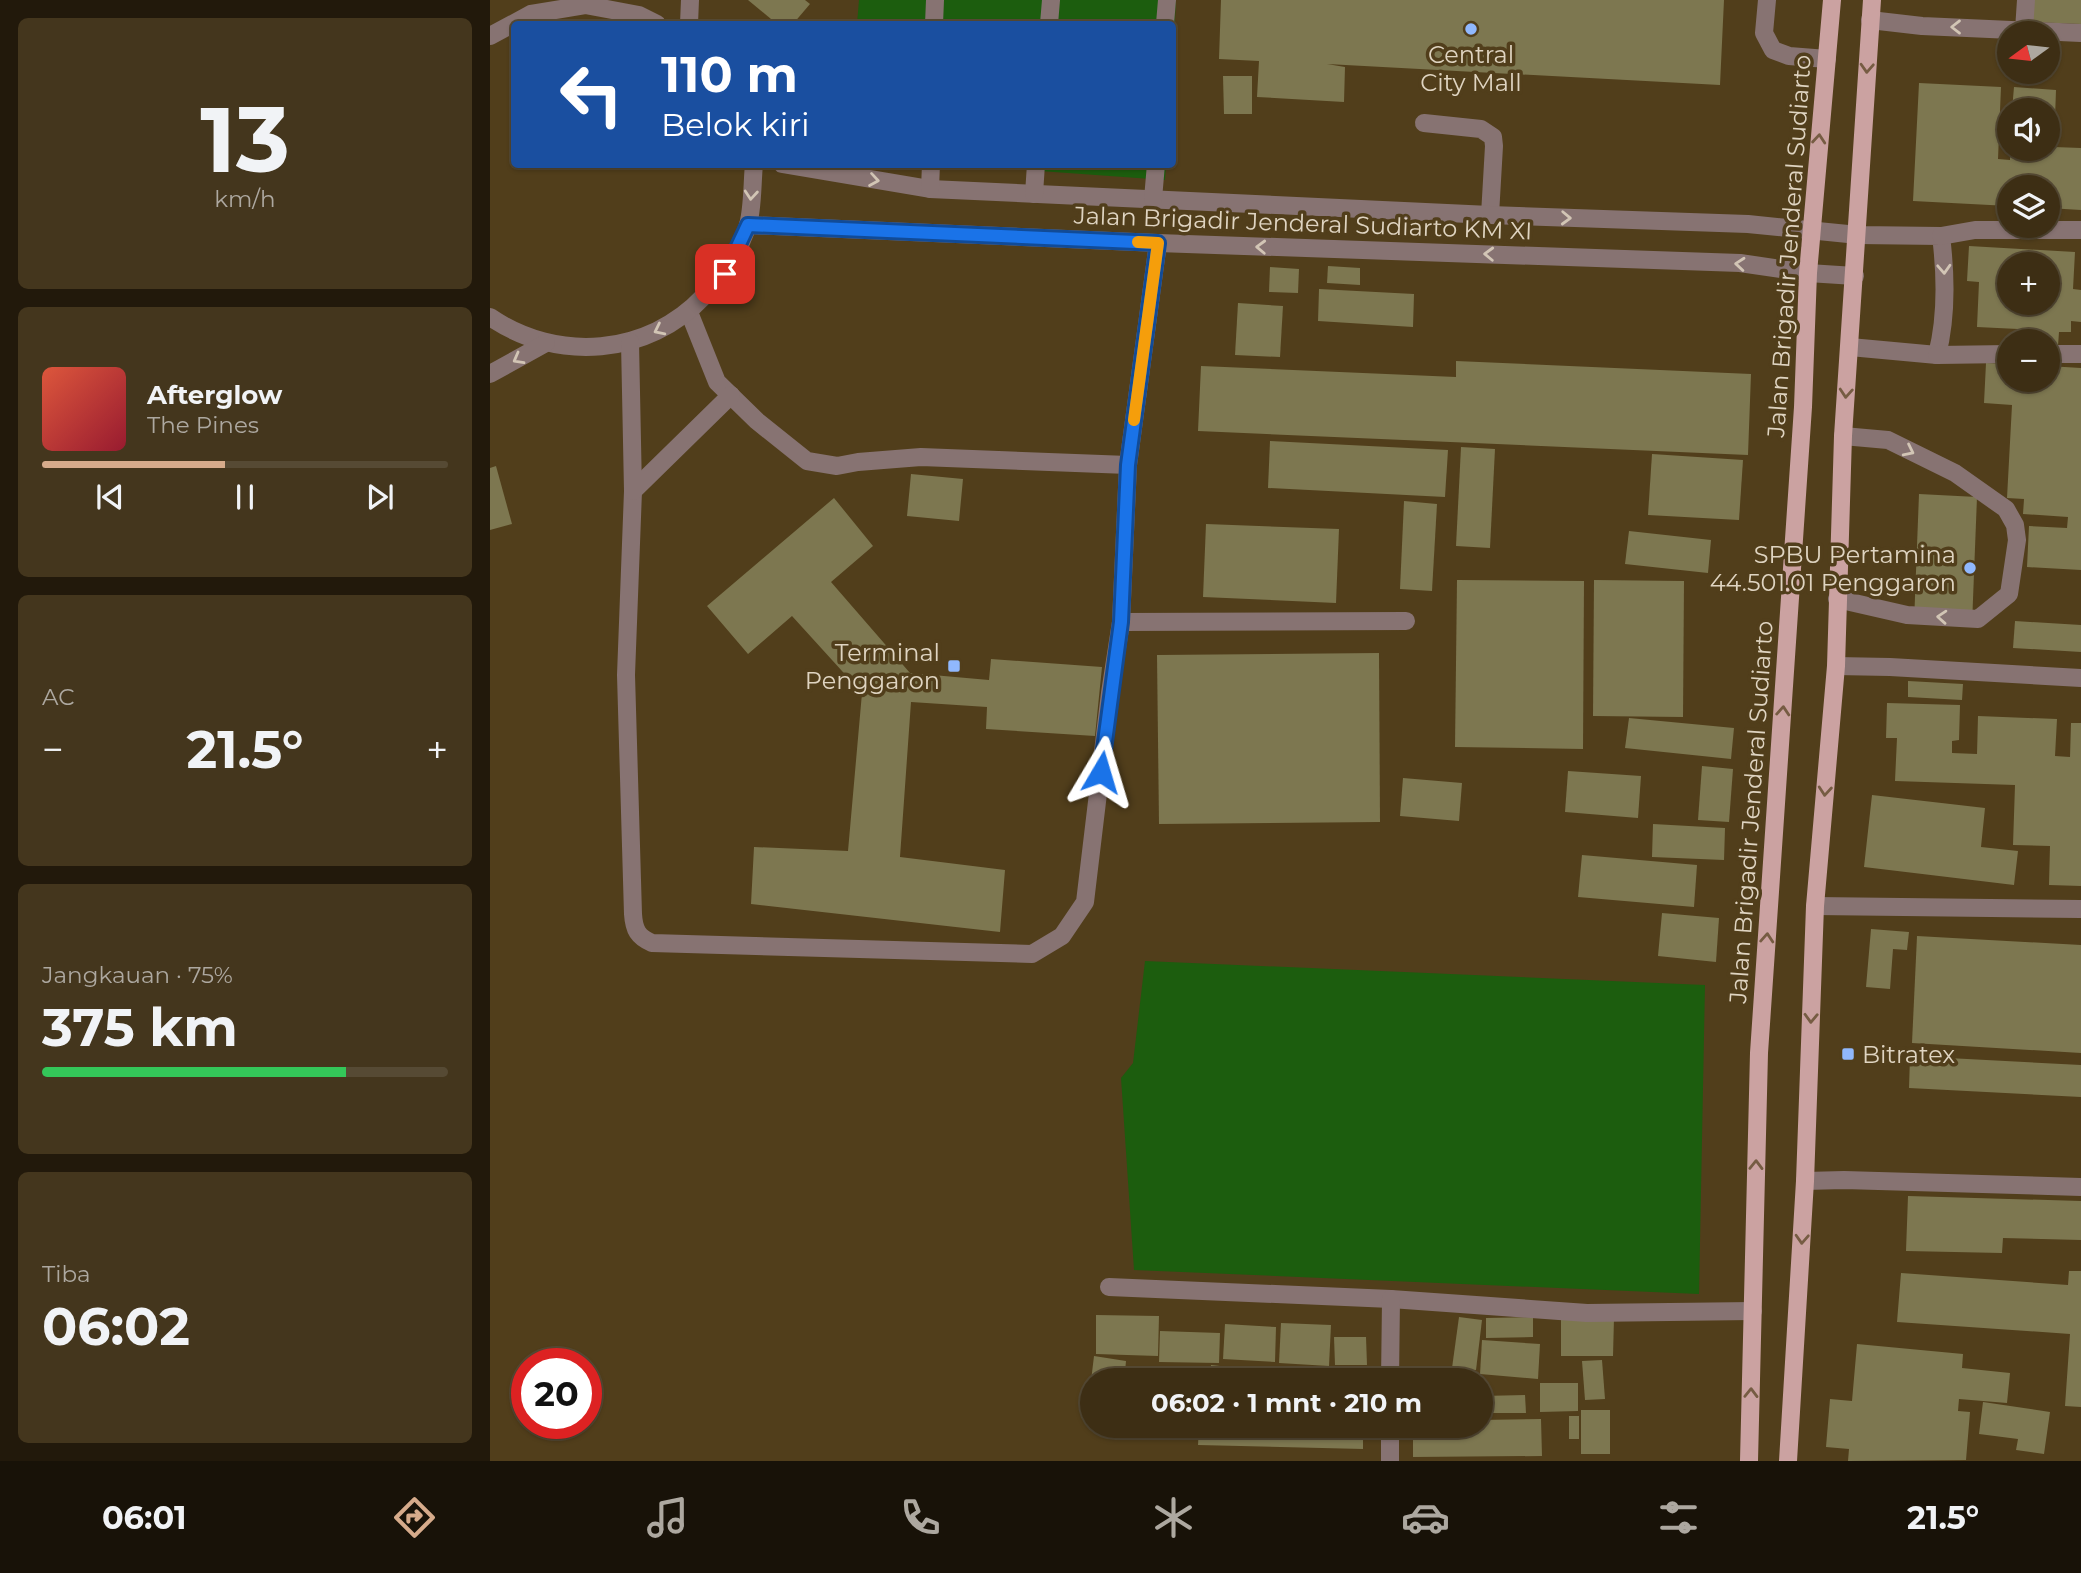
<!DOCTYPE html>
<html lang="id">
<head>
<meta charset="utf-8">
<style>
	:root { --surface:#3d2e14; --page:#44361d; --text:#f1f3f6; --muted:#ada8a0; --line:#564a34; --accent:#d6ab8b }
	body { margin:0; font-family:Montserrat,sans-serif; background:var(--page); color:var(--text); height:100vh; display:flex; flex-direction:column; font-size:26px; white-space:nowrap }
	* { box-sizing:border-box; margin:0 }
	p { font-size:23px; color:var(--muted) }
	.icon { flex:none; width:38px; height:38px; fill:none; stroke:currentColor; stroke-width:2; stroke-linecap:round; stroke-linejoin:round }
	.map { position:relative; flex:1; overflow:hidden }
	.sheet { display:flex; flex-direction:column; gap:18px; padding:18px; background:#22190b; width:490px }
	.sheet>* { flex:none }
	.hud { position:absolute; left:21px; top:21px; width:665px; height:147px; border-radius:7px; box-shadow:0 2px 5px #0004,0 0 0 2px var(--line); background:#1a4fa0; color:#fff; overflow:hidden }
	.needle { width:46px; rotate:255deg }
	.tools { position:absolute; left:1507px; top:21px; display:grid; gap:14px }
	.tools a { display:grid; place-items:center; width:63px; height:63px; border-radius:50%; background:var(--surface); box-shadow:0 2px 5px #0004,0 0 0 2px var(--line); font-size:35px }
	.speed { position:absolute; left:21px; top:1348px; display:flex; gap:14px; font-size:35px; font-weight:700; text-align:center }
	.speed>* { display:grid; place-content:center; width:91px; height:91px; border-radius:50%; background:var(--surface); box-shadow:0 2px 5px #0004,0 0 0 2px var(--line); line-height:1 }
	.speed .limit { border:10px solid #d22; background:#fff; color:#111 }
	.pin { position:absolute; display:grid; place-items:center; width:60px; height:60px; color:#fff; margin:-30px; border-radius:14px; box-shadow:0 4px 10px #0006 }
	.me { position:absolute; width:77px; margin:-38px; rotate:7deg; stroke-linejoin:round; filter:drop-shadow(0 0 5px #0008) }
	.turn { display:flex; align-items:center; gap:24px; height:147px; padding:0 35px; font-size:32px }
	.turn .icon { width:91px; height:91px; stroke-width:2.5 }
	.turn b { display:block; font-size:49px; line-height:60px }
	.big { font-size:52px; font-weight:700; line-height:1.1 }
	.sheet .tile { flex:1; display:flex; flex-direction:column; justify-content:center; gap:10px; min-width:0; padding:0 24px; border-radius:10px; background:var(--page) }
	.sheet .dial { align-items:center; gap:0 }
	.dial b { font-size:91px; line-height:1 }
	.song { display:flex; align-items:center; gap:21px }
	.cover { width:84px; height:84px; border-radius:10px; background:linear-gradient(135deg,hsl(10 70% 55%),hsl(350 70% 35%)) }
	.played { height:7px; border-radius:4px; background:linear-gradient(90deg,var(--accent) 45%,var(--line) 45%) }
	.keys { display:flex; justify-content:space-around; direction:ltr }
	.heat { display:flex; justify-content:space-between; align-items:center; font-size:38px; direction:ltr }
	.charge { height:10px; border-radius:5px; background:linear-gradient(90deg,#34c759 75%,var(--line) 0) }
	.trip { position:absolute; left:590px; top:1368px; width:413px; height:70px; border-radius:35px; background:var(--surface); box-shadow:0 2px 5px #0004,0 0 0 2px var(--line); font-weight:700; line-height:70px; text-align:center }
	.dock { display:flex; height:112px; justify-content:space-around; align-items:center; background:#181208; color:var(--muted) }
	.dock .icon { width:49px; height:49px }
	.dock .current { color:var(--accent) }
	.dock b { font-size:32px; color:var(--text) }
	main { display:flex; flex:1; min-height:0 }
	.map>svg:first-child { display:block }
	.green { fill:#1c5d0e }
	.building { fill:#7d7750; fill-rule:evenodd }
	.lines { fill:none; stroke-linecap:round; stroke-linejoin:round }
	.minor { stroke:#877372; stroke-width:18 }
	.major { stroke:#cba2a1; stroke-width:18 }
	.oneway { stroke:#d2c5b5 }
	.oneway2 { stroke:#765c43 }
	.route-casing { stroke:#114b97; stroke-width:18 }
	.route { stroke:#1a73e8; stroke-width:12 }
	.slow { stroke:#f59e0b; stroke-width:12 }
	.poi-dot { fill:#90b8fd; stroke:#513e1b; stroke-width:2.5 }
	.labels { text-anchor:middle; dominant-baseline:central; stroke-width:7; stroke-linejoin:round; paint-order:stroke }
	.poi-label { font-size:24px; fill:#dfd4c1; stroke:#513e1b; text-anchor:end }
	.street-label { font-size:24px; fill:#dfd4c1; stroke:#513e1b }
</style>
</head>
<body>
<main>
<section class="sheet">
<div class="tile dial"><b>13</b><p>km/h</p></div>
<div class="tile">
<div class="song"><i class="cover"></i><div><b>Afterglow</b><p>The Pines</p></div></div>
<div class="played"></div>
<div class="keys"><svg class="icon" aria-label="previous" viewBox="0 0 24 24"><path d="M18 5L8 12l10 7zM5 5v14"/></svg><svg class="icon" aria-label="pause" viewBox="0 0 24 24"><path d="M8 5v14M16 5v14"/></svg><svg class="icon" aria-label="next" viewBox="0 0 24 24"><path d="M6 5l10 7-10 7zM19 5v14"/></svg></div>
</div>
<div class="tile"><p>AC</p>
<div class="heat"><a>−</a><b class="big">21.5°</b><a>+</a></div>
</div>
<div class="tile"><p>Jangkauan · 75%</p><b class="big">375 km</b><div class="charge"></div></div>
<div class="tile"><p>Tiba</p><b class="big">06:02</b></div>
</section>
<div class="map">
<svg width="1591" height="1461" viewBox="0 0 1591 1461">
	<rect width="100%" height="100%" fill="#513e1b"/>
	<g class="green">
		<path d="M369 0H686L683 58 682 24H367Z"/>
		<path d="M467 165H676L675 180Z"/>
		<path d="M655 961 1215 985 1209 1294 644 1270 631 1078 643 1063Z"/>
	</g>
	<g class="building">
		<path d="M258 0H315L320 4 303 24H287Z"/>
		<path d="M731 0H1234L1230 85 837 64 855 67 854 102 767 97 769 61 729 59Z"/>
		<path d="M1544 0H1591V24L1542 22Z"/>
		<path d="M733 76H762V114H734Z"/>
		<path d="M1429 83 1511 87 1508 159 1520 160V149H1558V110H1522L1524 87 1566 90 1564 147 1591 148V210L1558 208V187H1519V206L1423 201Z"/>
		<path d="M1479 246 1585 252 1583 289 1591 290V322L1581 321V332H1569L1568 346H1558V341H1528V329L1487 327 1489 282 1477 281ZM1519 264H1558V303H1519Z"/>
		<path d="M838 266 870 268V285L837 283Z"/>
		<path d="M780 267 809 269 808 293 779 292Z"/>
		<path d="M829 289 924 294 923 327 828 321Z"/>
		<path d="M748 303 793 306 790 357 745 355Z"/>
		<path d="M966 361 1261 374 1258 455 708 431 711 366 966 377Z"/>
		<path d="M1496 363 1519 364V380H1558V366L1591 368V570L1537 567 1539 526 1577 528 1578 517 1533 514 1534 499 1517 498 1522 405 1494 403Z"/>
		<path d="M780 441 958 450 955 497 778 488Z"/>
		<path d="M971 447 1005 449 1000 548 966 546Z"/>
		<path d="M1162 454 1253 460 1249 520 1158 515Z"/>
		<path d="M6 466 22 524 0 530V468Z"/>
		<path d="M421 474 473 479 469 521 417 516Z"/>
		<path d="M1429 494 1487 497 1482 625 1424 623Z"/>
		<path d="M344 498 383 546 341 582 420 673 499 680 501 659 612 667 605 736 496 729 497 707 421 702 410 857 515 870 510 932 261 904 264 847 358 851 372 693 302 616 258 654 217 606Z"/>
		<path d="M914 501 947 504 942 591 910 589Z"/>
		<path d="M716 524 849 529 846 603 713 597Z"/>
		<path d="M1139 531 1221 540 1218 573 1135 564Z"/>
		<path d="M967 580 1094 581 1093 749 965 747Z"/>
		<path d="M1104 580 1194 581 1193 717 1103 716Z"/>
		<path d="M1525 621 1591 625V652L1523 648Z"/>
		<path d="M889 653 890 822 669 824 667 655Z"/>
		<path d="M1418 681 1473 684 1472 700 1418 697Z"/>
		<path d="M1397 703 1470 705 1469 740 1462 741V753L1487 754 1488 716 1567 719 1565 756 1580 757 1581 723H1591V886L1559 885 1560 846 1523 845 1525 785 1405 781 1407 738H1396Z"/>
		<path d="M1139 718 1244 728 1241 759 1135 748Z"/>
		<path d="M1212 766 1243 769 1239 822 1208 820Z"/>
		<path d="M1078 771 1151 776 1148 818 1075 812Z"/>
		<path d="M913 778 972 783 969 821 910 816Z"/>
		<path d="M1382 795 1495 808 1491 847 1528 851 1524 885 1374 867Z"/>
		<path d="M1163 824 1235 828 1234 860 1162 857Z"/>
		<path d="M1092 855 1207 865 1204 907 1088 897Z"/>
		<path d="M1172 913 1229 918 1226 962 1168 956Z"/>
		<path d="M1381 929 1419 932 1417 950 1403 949 1400 989 1376 987Z"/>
		<path d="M1427 936 1591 945V1053L1422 1043Z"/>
		<path d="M1420 1056 1591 1065V1097L1419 1088Z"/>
		<path d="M1418 1196 1591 1201V1240L1513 1238 1512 1253 1416 1251Z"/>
		<path d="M1579 1271H1591V1407L1575 1406 1580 1334 1407 1322 1411 1273 1578 1285Z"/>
		<path d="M606 1315 669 1316 668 1356 606 1354Z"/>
		<path d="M969 1317 992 1320 986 1370 962 1368Z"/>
		<path d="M1043 1317V1337L996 1338V1318Z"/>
		<path d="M1071 1318H1124L1123 1356H1071Z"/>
		<path d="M791 1323 841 1325 839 1366 789 1363Z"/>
		<path d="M735 1324 786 1327 785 1362 733 1359Z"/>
		<path d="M670 1331 730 1333 729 1363 669 1362Z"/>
		<path d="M844 1337H876L877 1365H845Z"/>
		<path d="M992 1340 1050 1344 1048 1379 990 1374Z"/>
		<path d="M1367 1344 1473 1354 1472 1368 1520 1373 1517 1403 1469 1399 1468 1411 1480 1412 1476 1460 1358 1461 1359 1449 1336 1447 1340 1399 1362 1401Z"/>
		<path d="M604 1356 636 1361 635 1372 666 1376 665 1381H601Z"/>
		<path d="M1112 1360 1115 1399 1095 1400 1092 1361Z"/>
		<path d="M721 1365 757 1369 755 1381H720Z"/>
		<path d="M774 1367 800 1368V1381H774Z"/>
		<path d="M869 1374V1381H804V1376Z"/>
		<rect x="929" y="1377" width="45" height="4"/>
		<path d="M1050 1383H1088V1411L1050 1412Z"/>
		<path d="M1035 1395 1036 1413H993L992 1396Z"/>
		<path d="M1493 1402 1560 1412 1554 1454 1526 1450 1528 1439 1489 1434Z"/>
		<rect x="1091" y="1410" width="29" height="44"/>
		<rect x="1079" y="1416" width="10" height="23"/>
		<path d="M1051 1419 1052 1456 923 1457V1426H990V1420Z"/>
		<path d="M709 1426 873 1429V1449L708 1445Z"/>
	</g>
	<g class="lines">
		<g class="minor">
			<path d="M1277 0 1274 33 1283 50 1299 56 1337 59"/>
			<path d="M1380 20 1432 26 1591 33"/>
			<path d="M199 24 200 0"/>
			<path d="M444 24 445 0"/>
			<path d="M559 24 561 0"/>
			<path d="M675 24 677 0"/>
			<path d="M1534 30 1536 0"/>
			<path d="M0 36 41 14 95 5 149 15 167 24"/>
			<path d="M934 123 991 129 1003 137 1004 146 1000 215"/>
			<path d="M292 164 440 189 1000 215 1258 224 1368 235 1451 236C1456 276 1457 316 1447 355L1360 347"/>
			<path d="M440 189 441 164"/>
			<path d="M544 194 546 164"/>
			<path d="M663 199 666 164"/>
			<path d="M258 225 668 243 1250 263 1318 273 1365 276"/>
			<path d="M1451 236 1485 230H1591"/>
			<path d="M199 312 227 382 267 421 317 461 347 466 368 462 431 457 638 465"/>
			<path d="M0 317C67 363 158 356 214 296 221 288 231 281 236 272 244 259 251 243 257 228 263 212 262 183 264 164"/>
			<path d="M140 342 143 491 136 675 143 914C144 930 148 937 162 943L542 954 572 936 595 902 620 693 631 622 638 465 668 243"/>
			<path d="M1558 354H1591"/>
			<path d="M1447 355 1519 354"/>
			<path d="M0 374 56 343"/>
			<path d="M143 491 241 395"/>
			<path d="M1347 599 1417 615 1488 619 1519 594 1527 540 1525 525 1516 509 1465 473 1398 440 1353 436"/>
			<path d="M631 622 916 621"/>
			<path d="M1346 666 1400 667 1591 678"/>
			<path d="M1325 906 1591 909"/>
			<path d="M1315 1181 1354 1180 1591 1187"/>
			<path d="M619 1287 901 1299 1097 1313 1263 1311"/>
			<path d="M900 1381 901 1299"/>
			<path d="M900 1461V1426"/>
		</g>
		<g class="major">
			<path d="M1259 1461 1269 1053 1313 407 1318 273 1342 0"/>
			<path d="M1298 1461 1315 1181 1325 906 1346 666 1353 436 1382 0"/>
		</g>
	</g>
	<defs><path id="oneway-chevron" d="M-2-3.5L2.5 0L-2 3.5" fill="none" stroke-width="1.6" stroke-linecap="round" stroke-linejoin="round" transform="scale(1.75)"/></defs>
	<g class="oneway">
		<use href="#oneway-chevron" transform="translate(1466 27) rotate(-180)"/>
		<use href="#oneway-chevron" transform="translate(384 180) rotate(9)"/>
		<use href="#oneway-chevron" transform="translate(261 195) rotate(95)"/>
		<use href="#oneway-chevron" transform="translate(1076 218) rotate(2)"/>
		<use href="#oneway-chevron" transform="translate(771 247) rotate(-178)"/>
		<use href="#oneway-chevron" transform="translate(999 254) rotate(-178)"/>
		<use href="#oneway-chevron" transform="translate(1250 264) rotate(-175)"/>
		<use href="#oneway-chevron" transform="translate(1454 269) rotate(87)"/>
		<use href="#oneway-chevron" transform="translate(169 330) rotate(154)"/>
		<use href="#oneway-chevron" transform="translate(28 359) rotate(151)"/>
		<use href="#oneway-chevron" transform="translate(1419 451) rotate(26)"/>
		<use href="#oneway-chevron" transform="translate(1452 617) rotate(-176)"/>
	</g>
	<g class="oneway2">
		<use href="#oneway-chevron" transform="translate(1377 68) rotate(93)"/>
		<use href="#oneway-chevron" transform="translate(1329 139) rotate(-85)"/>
		<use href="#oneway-chevron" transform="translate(1356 393) rotate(94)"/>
		<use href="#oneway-chevron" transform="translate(1293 711) rotate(-86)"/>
		<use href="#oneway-chevron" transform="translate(1335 791) rotate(95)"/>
		<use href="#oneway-chevron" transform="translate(1277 938) rotate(-86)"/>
		<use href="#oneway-chevron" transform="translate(1321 1018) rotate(92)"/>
		<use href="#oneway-chevron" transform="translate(1266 1165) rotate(-89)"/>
		<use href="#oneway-chevron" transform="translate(1312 1239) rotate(93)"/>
		<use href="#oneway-chevron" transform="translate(1261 1393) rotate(-89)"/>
	</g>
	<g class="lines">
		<g class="route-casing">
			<path id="route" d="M235 274 258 225 668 243 638 465 631 622 611 772"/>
		</g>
		<use href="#route" class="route"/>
		<path class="slow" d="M644 420 668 243 648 242"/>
	</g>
	<g class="poi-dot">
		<circle cx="981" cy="29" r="7"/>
		<circle cx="1480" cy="568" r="7"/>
		<rect x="457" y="659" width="14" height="14" rx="3.5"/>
		<rect x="1351" y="1047" width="14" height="14" rx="3.5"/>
	</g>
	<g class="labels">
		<g class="poi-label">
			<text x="981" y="54" text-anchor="middle">Central<tspan x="981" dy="28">City Mall</tspan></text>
			<text x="1466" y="554">SPBU Pertamina<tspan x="1466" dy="28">44.501.01 Penggaron</tspan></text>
			<text x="450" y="652">Terminal<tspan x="450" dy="28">Penggaron</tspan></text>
			<text x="1372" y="1054" text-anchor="start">Bitratex</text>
		</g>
		<g class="street-label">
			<text transform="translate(813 223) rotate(2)">Jalan Brigadir Jenderal Sudiarto KM XI</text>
			<text transform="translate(1299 246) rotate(-86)">Jalan Brigadir Jenderal Sudiarto</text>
			<text transform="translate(1261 812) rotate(-86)">Jalan Brigadir Jenderal Sudiarto</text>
		</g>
	</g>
</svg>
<div class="tools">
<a><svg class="needle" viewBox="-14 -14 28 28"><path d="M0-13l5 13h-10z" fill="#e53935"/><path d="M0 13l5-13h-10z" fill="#ada8a0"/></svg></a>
<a><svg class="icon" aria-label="sound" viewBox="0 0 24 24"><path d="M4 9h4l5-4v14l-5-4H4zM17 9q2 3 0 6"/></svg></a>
<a><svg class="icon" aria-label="layers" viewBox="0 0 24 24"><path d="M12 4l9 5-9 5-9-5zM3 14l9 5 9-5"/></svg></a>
<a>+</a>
<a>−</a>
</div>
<div class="speed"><div class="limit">20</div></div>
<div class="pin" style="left:235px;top:274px;background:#d93025"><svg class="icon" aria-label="arrive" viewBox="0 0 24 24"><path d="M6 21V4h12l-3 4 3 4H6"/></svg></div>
<svg class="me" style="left:611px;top:772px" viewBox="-20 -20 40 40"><path d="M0-17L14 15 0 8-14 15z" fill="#1a73e8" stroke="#fff" stroke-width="4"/></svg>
<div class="trip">06:02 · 1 mnt · 210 m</div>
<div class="hud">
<div class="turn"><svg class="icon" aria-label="left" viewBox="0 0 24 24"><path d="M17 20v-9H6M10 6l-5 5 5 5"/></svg><div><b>110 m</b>Belok kiri</div></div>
</div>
</div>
</main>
<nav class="dock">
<b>06:01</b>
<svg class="icon current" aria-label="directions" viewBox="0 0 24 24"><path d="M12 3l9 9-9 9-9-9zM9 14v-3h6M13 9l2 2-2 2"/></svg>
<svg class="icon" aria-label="music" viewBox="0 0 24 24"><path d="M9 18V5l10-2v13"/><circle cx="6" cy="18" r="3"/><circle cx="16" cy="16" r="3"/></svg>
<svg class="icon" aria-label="phone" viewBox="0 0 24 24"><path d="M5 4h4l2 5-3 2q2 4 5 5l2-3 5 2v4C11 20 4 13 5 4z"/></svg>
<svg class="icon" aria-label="climate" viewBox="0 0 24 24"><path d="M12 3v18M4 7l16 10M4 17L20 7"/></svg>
<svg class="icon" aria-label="car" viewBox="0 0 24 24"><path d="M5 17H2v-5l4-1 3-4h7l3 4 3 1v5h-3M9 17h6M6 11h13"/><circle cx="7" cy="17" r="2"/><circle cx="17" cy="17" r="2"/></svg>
<svg class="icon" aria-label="filters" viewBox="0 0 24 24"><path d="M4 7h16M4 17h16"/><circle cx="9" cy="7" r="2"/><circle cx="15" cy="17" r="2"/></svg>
<b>21.5°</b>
</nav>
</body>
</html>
